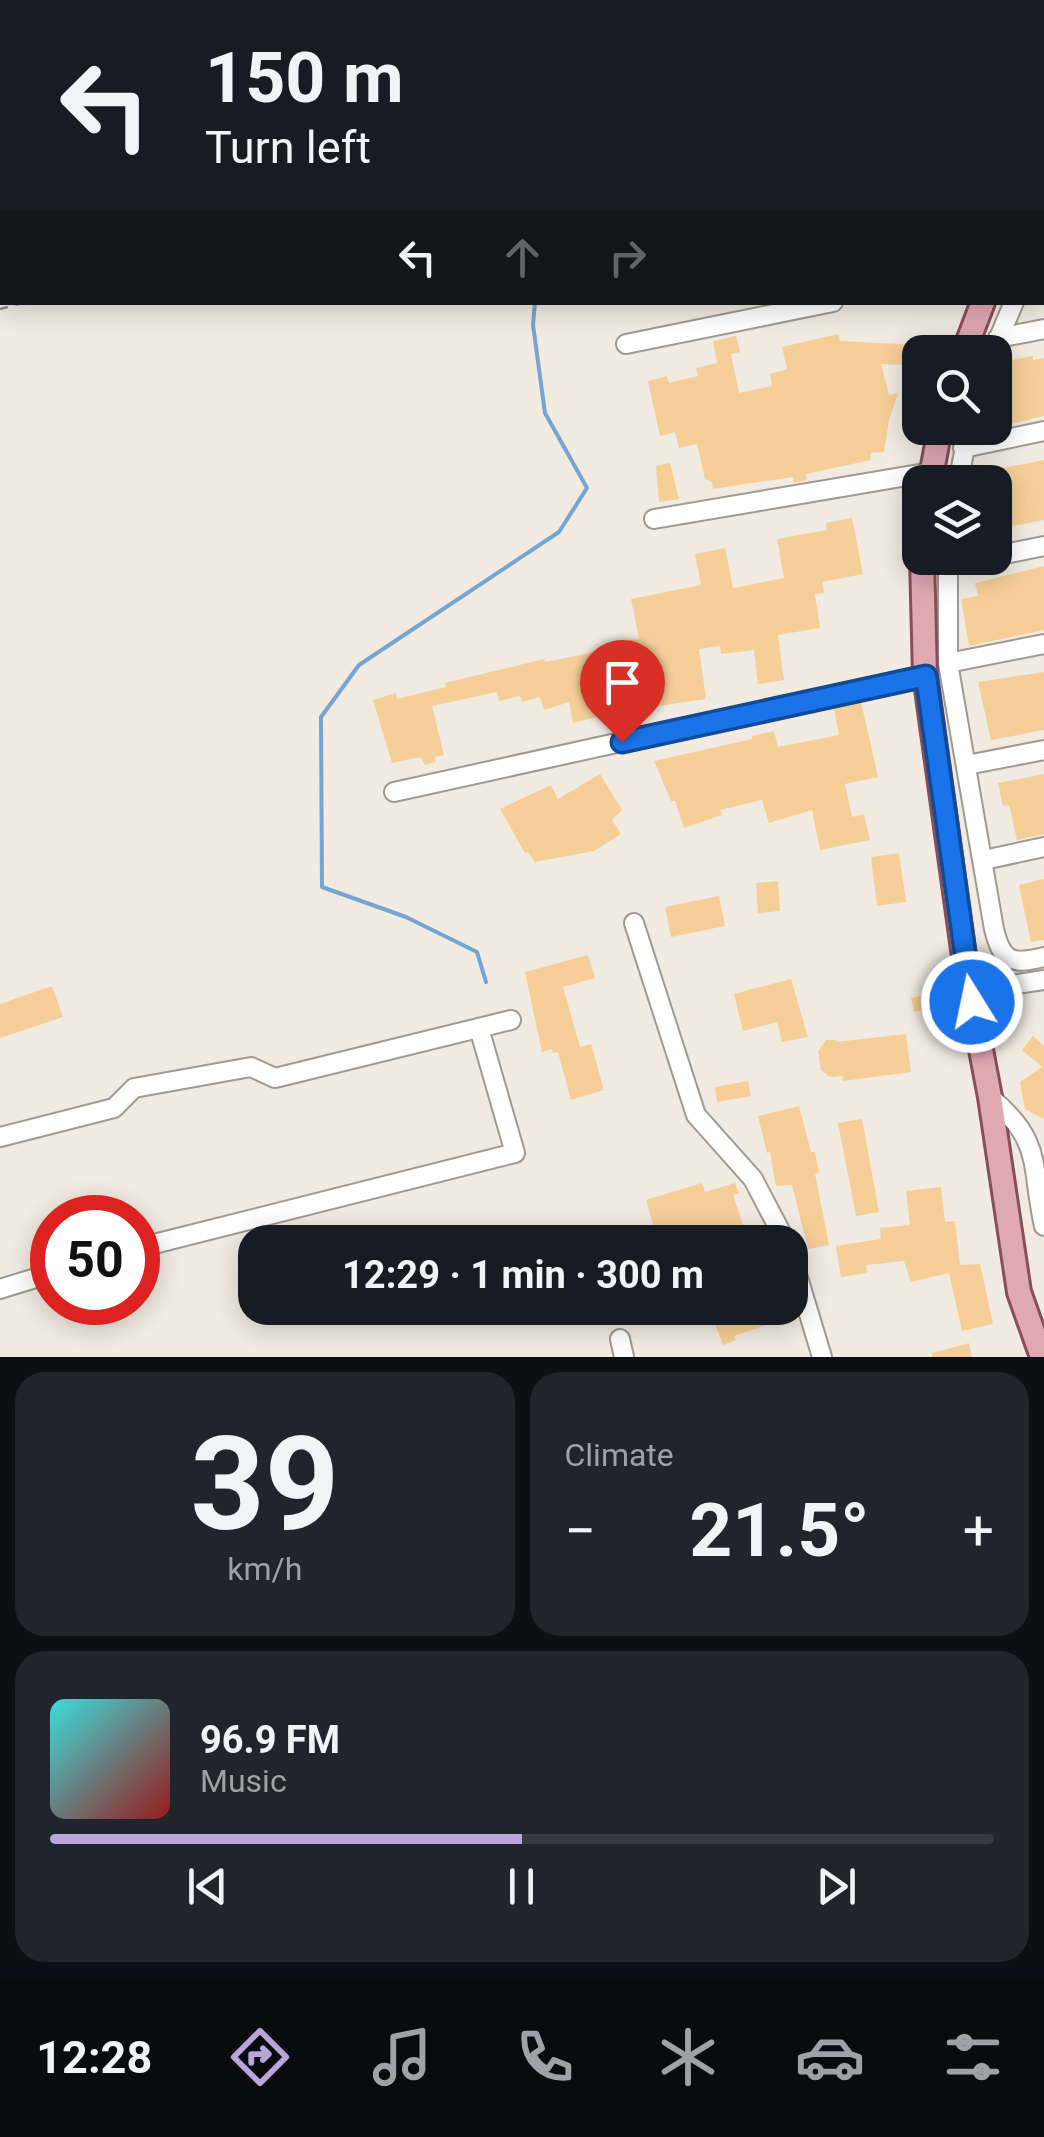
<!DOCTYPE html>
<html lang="en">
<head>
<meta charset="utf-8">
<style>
	:root { --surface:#171b24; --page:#20242c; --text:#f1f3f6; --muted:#9ea1a6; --line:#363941; --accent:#b9a5dc }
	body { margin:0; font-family:Roboto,sans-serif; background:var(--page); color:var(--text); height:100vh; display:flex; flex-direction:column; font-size:38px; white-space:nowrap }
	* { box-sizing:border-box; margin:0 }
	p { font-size:32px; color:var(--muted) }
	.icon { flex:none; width:55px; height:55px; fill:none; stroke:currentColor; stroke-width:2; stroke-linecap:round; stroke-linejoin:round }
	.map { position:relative; height:1357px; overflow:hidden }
	.sheet { display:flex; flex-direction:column; gap:15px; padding:15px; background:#0d0f14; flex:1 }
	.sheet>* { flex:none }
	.banner { position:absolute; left:0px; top:0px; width:1045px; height:305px; box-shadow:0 5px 25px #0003; background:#171b24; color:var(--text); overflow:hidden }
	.controls { position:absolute; left:902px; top:335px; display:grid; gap:20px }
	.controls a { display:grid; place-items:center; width:110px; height:110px; border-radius:20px; background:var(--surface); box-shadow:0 5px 25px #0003; font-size:50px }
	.speed { position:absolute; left:30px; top:1195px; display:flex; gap:20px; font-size:50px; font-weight:700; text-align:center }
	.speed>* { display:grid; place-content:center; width:130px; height:130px; border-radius:50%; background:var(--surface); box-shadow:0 5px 25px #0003; line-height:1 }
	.speed .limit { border:15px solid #d22; background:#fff; color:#111 }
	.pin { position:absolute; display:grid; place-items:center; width:85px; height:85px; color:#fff; margin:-102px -42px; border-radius:50% 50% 50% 0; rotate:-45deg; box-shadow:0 0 10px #0007 }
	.pin .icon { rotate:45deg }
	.me { position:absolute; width:110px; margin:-55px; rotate:350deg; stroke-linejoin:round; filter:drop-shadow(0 0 8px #0008) }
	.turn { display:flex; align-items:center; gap:35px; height:210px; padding:0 40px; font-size:45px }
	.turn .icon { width:130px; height:130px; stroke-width:2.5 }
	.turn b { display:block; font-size:70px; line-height:85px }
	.lanes { display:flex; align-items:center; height:95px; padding:0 40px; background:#0003; justify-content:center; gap:50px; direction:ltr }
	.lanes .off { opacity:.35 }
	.big { font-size:75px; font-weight:700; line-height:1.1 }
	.sheet .tile { flex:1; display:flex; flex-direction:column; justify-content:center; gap:15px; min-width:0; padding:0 35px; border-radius:30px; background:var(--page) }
	.sheet .dial { align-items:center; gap:0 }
	.dial b { font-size:130px; line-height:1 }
	.song { display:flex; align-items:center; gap:30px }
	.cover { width:120px; height:120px; border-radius:15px; background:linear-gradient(135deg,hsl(180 70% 55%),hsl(0 70% 35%)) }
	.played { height:10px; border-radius:5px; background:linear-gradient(90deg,var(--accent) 50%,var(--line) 50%) }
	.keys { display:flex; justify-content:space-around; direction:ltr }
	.heat { display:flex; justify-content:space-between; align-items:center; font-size:55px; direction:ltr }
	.sheet .tiles { flex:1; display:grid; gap:15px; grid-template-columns:1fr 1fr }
	.tile:last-child { grid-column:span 2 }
	.trip { position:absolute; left:238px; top:1225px; width:570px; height:100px; border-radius:30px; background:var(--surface); box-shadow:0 5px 25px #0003; font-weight:700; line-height:100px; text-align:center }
	.tab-bar { display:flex; height:160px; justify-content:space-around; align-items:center; background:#090b0e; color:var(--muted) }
	.tab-bar .icon { width:70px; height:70px }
	.tab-bar .current { color:var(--accent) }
	.tab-bar b { font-size:45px; color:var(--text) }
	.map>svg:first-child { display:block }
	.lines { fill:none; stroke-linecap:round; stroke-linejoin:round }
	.stream { stroke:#75a6d2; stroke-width:4 }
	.building { fill:#f6cf98 }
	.minor-casing { stroke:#a09a92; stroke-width:22 }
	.major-casing { stroke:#894e57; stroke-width:28 }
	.path { stroke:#8a867f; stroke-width:2.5; stroke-dasharray:8 8; stroke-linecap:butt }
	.minor { stroke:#fff; stroke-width:18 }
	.major { stroke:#dfa9b2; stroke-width:22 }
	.route-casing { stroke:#114b97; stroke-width:25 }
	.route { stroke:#1a73e8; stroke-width:18 }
</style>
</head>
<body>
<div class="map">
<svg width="1044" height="1357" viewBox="0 0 1044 1357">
	<rect width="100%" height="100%" fill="#f1ebe1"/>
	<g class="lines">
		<g class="stream">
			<path d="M610 2 611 0"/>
			<path d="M486 982 477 952 406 917 322 887 321 717 359 665 559 532 587 488 545 413 533 325 535 302"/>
		</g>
	</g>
	<g class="building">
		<path d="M838 334 840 341 919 345 913 365 881 364 889 395 898 393 889 420 884 452 870 453 871 460 806 474 807 480 799 482 794 483 793 477 713 489 712 482 705 479 697 444 679 448 675 432 660 436 648 381 667 376 669 383 698 376 696 368 717 363 713 341 736 336 740 352 731 354 739 393 772 386 770 374 787 369 782 347Z"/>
		<path d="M1011 351 1013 360 1033 356V360L1044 358V416L995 428V374L998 363Z"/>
		<path d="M1044 460V520L995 529V482H990L988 471Z"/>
		<path d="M670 463 679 499 659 502 656 466Z"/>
		<path d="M852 518 863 574 822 582 824 593 815 594 820 628 778 635 784 680 758 684 754 650 721 654 720 646 699 649 706 699 617 712 573 723 569 702 544 710 540 697 522 702 520 696 499 701 497 692 432 706 444 755 435 757 436 762 425 765 421 757 392 763 373 700 396 693 397 699 446 687 445 683 544 659 545 662 616 648V642L639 639 631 599 701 585 695 554 725 548 733 588 784 578 777 539 827 530 826 523Z"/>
		<path d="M1044 566V630L969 646 961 599 978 596 975 583Z"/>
		<path d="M1044 672V730L991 740 978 682Z"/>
		<path d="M861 702 878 777 845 784 852 817 864 814 870 840 820 850 812 810 769 823 762 800 720 810 722 815 684 828 675 801H671L654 761 752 739V736L774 731 778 747 839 735 834 708Z"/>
		<path d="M600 774 622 810 612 820 621 834 594 851 535 862 528 852 525 853 500 809 551 785 558 799Z"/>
		<path d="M1044 774V834L1017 840 1009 805 1003 806 998 783Z"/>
		<path d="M899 853 906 902 877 906 871 857Z"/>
		<path d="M1044 879V940L1031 942 1019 885Z"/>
		<path d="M778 881 780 911 758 913 756 883Z"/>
		<path d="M719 896 725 926 671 937 665 907Z"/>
		<path d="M588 955 595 978 563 987 580 1047 591 1044 604 1090 571 1100 558 1052 553 1053 552 1049 542 1052 525 972Z"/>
		<path d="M791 979 808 1037 782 1042 777 1022 743 1031 734 994Z"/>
		<path d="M52 986 63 1017 0 1038V1004Z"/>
		<path d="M937 993 940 1006 914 1012 911 998Z"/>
		<path d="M906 1034 911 1072 843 1081 842 1076 830 1077 821 1070 818 1051 826 1040H836L837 1042Z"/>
		<path d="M1033 1036 1044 1046V1119L1025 1109 1020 1082 1042 1067 1022 1050Z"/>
		<path d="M748 1081 751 1096 717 1102 715 1087Z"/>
		<path d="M799 1106 811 1152H815L819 1173 815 1174 829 1245 808 1249 792 1185 776 1186 770 1152 767 1153 758 1116Z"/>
		<path d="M862 1119 879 1212 856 1216 838 1123Z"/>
		<path d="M702 1183 705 1192 735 1183 739 1193 733 1195 749 1242H658L646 1200Z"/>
		<path d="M941 1187 945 1222 955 1221 960 1265 980 1264 993 1324 962 1331 949 1273 911 1282 904 1261 866 1265 867 1273 841 1277 836 1246 881 1239 880 1228 910 1225 906 1191Z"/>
		<path d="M723 1308 725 1311 736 1308H794L796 1315 734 1336 736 1340 723 1345 711 1312Z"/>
		<path d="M969 1343 972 1357H932V1353Z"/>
	</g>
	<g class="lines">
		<g class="minor-casing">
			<g id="minor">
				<path d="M1042 73H1044"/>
				<path d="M1042 240 1044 237"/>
				<path d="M998 338 1044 329"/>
				<path d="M626 344 833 302"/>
				<path d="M993 352 1014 302"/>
				<path d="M963 448 1044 431"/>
				<path d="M958 482 969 428"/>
				<path d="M654 519 931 472"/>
				<path d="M995 556 1044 546"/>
				<path d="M948 558V663L994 929C1002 962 1012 965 1044 957"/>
				<path d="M948 565 985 558"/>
				<path d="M948 663 1044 644"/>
				<path d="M967 765 1044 750"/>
				<path d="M394 792 925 675"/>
				<path d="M984 860 1044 847"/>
				<path d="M634 923 696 1115 753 1179 786 1242"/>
				<path d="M966 971 1011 985 1044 980"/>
				<path d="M990 1097C1044 1143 1030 1163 1044 1226"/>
				<path d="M0 1137 114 1108 134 1088 251 1067 275 1078 511 1020"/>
				<path d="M138 1248 515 1153 479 1028"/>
				<path d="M790 1251 822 1357"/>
				<path d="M0 1289 52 1273"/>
				<path d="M620 1339 624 1357"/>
			</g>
		</g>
		<g class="major-casing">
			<g id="major">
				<path d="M1042 182 1044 179"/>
				<path d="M964 352 983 302"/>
				<path d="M930 482 940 428"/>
				<path d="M922 558 925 675 966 971 990 1097 1019 1292 1042 1357"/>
			</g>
		</g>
		<path class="path" d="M0 309 26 302"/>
		<use href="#minor" class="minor"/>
		<use href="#major" class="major"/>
	</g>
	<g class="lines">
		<g class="route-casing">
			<path id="route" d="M622 742 926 676 972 1002"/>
		</g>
		<use href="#route" class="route"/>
	</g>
</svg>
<div class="controls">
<a><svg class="icon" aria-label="search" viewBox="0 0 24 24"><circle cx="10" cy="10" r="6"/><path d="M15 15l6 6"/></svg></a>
<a><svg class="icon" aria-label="layers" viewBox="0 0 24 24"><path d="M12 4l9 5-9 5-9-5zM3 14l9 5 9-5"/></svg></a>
</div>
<div class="speed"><div class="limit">50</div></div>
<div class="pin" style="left:622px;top:742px;background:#d93025"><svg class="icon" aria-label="arrive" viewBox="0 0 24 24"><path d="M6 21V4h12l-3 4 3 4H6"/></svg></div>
<svg class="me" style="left:972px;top:1002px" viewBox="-20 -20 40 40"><circle r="17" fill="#1a73e8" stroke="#fff" stroke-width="3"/><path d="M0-11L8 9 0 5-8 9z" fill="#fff"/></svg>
<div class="trip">12:29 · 1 min · 300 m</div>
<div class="banner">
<div class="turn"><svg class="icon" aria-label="left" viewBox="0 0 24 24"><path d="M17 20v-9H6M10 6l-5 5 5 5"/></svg><div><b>150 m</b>Turn left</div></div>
<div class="lanes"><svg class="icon" aria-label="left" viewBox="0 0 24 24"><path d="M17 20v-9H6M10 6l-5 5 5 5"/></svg><svg class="icon off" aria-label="ahead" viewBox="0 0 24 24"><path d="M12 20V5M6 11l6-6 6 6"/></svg><svg class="icon off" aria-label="right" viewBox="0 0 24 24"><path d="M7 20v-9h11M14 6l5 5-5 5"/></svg></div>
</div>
</div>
<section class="sheet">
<div class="tiles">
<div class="tile dial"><b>39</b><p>km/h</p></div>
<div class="tile"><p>Climate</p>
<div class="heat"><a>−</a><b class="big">21.5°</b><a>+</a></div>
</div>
<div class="tile">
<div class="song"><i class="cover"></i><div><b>96.9 FM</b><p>Music</p></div></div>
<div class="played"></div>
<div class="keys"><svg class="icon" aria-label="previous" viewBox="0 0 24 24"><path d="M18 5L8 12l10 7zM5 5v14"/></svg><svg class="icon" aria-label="pause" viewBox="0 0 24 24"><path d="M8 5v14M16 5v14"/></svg><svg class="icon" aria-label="next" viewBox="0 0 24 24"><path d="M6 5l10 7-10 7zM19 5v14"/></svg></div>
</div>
</div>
</section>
<nav class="tab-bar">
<b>12:28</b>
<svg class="icon current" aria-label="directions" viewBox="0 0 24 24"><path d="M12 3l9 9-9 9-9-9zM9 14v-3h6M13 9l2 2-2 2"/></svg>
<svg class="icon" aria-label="music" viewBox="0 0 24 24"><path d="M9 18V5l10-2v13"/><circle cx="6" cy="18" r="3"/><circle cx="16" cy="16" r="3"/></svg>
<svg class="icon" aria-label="phone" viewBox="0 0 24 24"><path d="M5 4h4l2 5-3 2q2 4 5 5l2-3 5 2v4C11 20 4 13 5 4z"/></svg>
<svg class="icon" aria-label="climate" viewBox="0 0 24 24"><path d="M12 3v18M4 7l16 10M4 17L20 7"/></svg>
<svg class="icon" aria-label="car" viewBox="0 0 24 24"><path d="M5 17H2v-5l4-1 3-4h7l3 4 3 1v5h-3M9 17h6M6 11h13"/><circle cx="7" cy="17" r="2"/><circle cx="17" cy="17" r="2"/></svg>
<svg class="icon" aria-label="filters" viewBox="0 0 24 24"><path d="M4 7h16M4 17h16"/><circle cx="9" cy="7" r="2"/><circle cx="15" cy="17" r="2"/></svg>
</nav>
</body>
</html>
